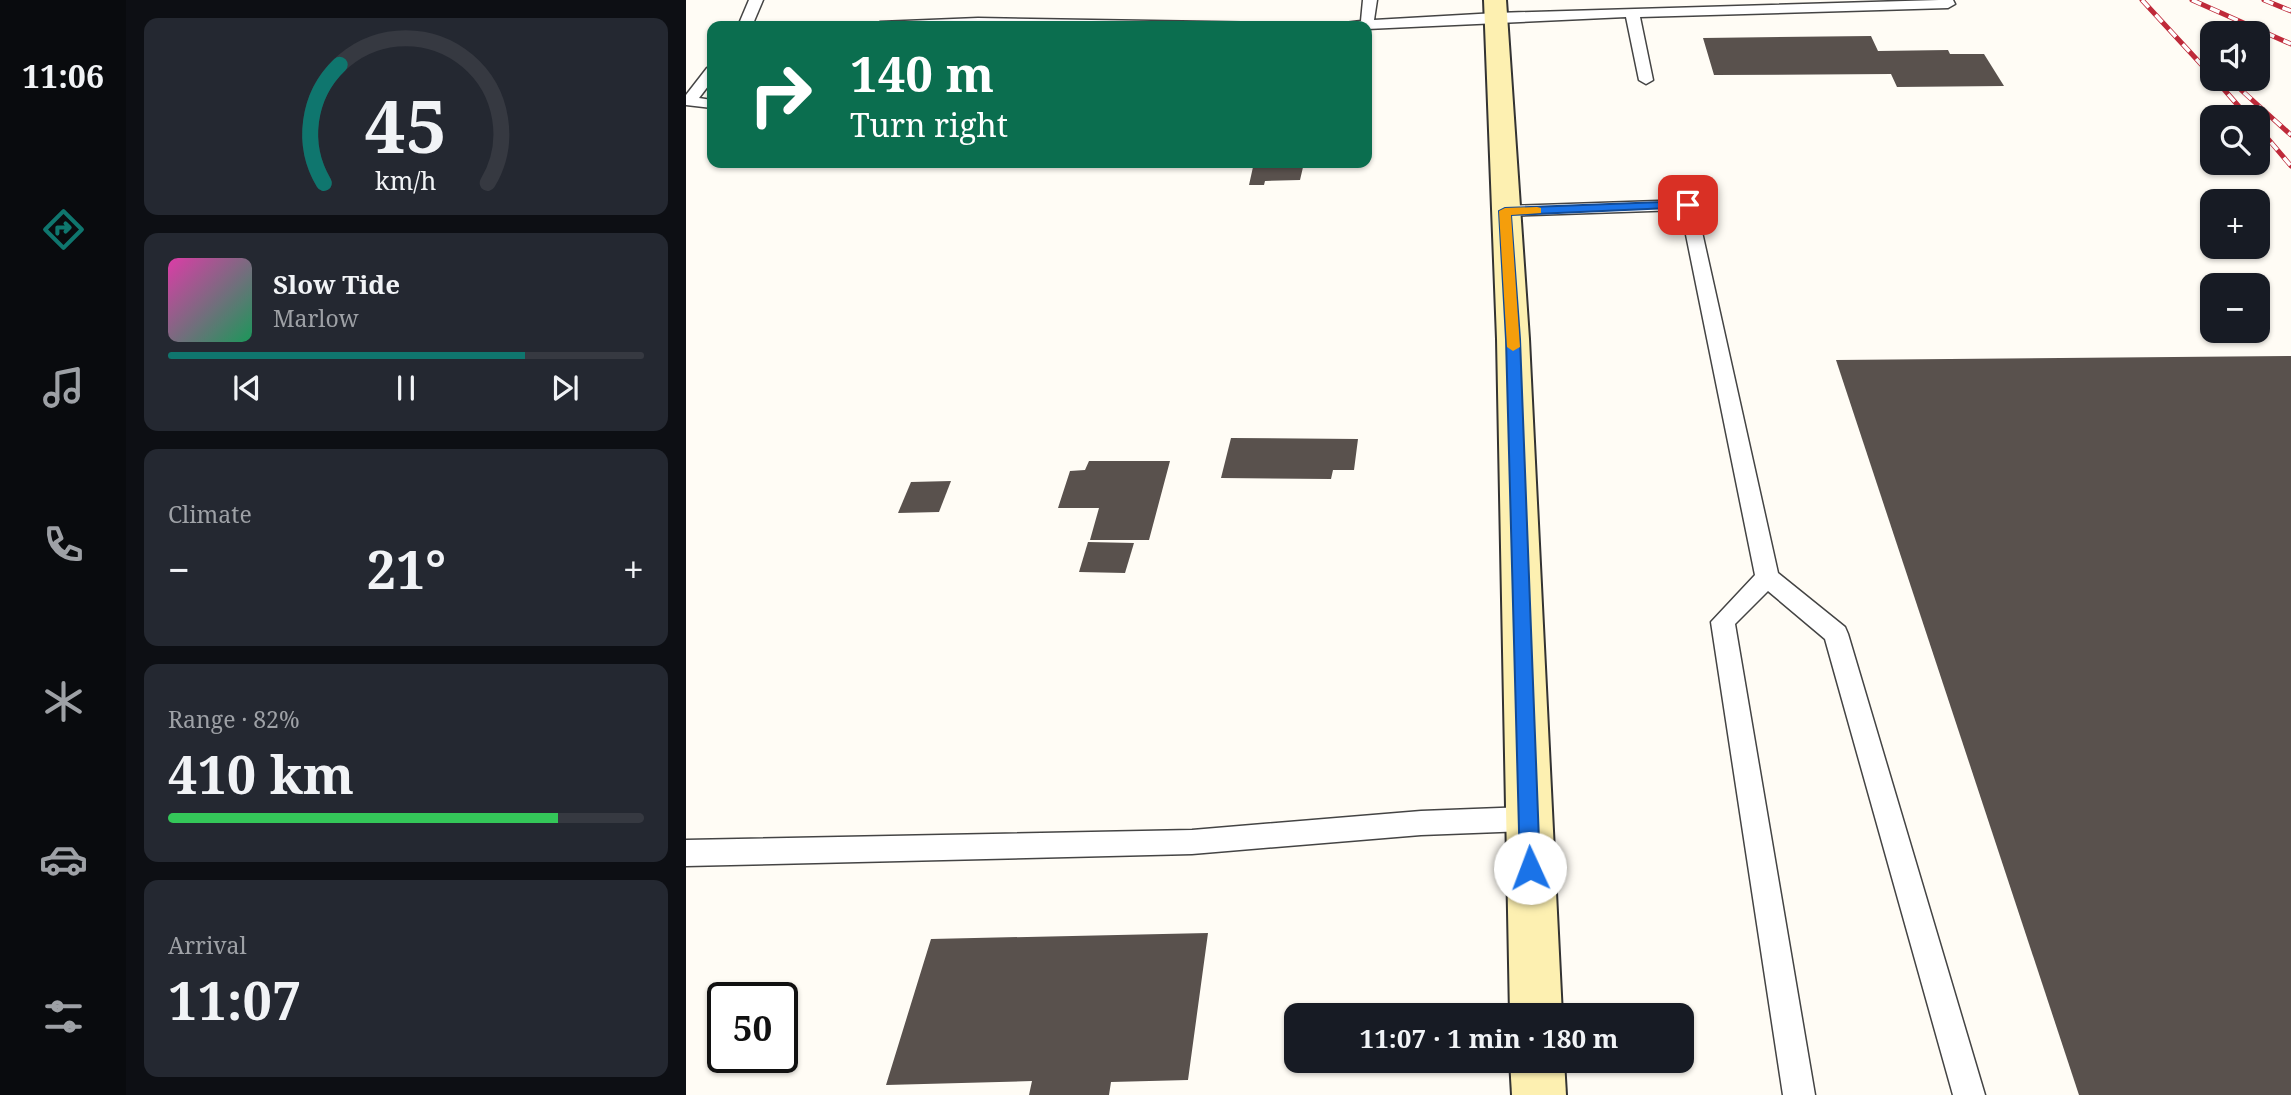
<!DOCTYPE html>
<html lang="en">
<head>
<meta charset="utf-8">
<style>
	:root { --surface:#171b24; --page:#242831; --text:#f1f3f6; --muted:#9ea1a6; --line:#363941; --accent:#0f766e }
	body { margin:0; font-family:"Noto Serif",serif; background:var(--page); color:var(--text); height:100vh; display:flex; flex-direction:column; font-size:26px; white-space:nowrap }
	* { box-sizing:border-box; margin:0 }
	p { font-size:23px; color:var(--muted) }
	.icon { flex:none; width:38px; height:38px; fill:none; stroke:currentColor; stroke-width:2; stroke-linecap:round; stroke-linejoin:round }
	.map { position:relative; flex:1; overflow:hidden }
	.side { display:flex; flex-direction:column; gap:18px; padding:18px; background:#0d0f14; width:560px }
	.side>* { flex:none }
	.top-card { position:absolute; left:21px; top:21px; width:665px; height:147px; border-radius:14px; box-shadow:0 2px 5px #0004; background:#0b6e4f; color:#fff; overflow:hidden }
	.fabs { position:absolute; left:1514px; top:21px; display:grid; gap:14px }
	.fabs a { display:grid; place-items:center; width:70px; height:70px; border-radius:14px; background:var(--surface); box-shadow:0 2px 5px #0004; font-size:35px }
	.speed { position:absolute; left:21px; top:982px; display:flex; gap:14px; font-size:35px; font-weight:700; text-align:center }
	.speed>* { display:grid; place-content:center; width:91px; height:91px; border-radius:50%; background:var(--surface); box-shadow:0 2px 5px #0004; line-height:1 }
	.speed .limit { border:4px solid #111; border-radius:10px; background:#fff; color:#111 }
	.pin { position:absolute; display:grid; place-items:center; width:60px; height:60px; color:#fff; margin:-30px; border-radius:14px; box-shadow:0 4px 10px #0006 }
	.me { position:absolute; width:77px; margin:-38px; rotate:358deg; stroke-linejoin:round; filter:drop-shadow(0 0 5px #0008) }
	.turn { display:flex; align-items:center; gap:24px; height:147px; padding:0 28px; font-size:32px }
	.turn .icon { width:91px; height:91px; stroke-width:2.5 }
	.turn b { display:block; font-size:49px; line-height:60px }
	.big { font-size:52px; font-weight:700; line-height:1.1 }
	.side .card { flex:1; display:flex; flex-direction:column; justify-content:center; gap:10px; min-width:0; padding:0 24px; border-radius:14px; background:var(--page) }
	.side .dial { align-items:center; gap:0 }
	.dial svg { height:182px; overflow:visible; fill:none; stroke:var(--line); stroke-width:7; stroke-linecap:round; text-anchor:middle }
	.dial text { fill:var(--text); stroke:none }
	.song { display:flex; align-items:center; gap:21px }
	.cover { width:84px; height:84px; border-radius:10px; background:linear-gradient(135deg,hsl(320 70% 55%),hsl(150 70% 35%)) }
	.played { height:7px; border-radius:4px; background:linear-gradient(90deg,var(--accent) 75%,var(--line) 75%) }
	.keys { display:flex; justify-content:space-around; direction:ltr }
	.heat { display:flex; justify-content:space-between; align-items:center; font-size:38px; direction:ltr }
	.charge { height:10px; border-radius:5px; background:linear-gradient(90deg,#34c759 82%,var(--line) 0) }
	.trip { position:absolute; left:598px; top:1003px; width:410px; height:70px; border-radius:14px; background:var(--surface); box-shadow:0 2px 5px #0004; font-weight:700; line-height:70px; text-align:center }
	main { display:flex; flex:1; min-height:0 }
	.menu { display:flex; flex-direction:column; width:126px; justify-content:space-around; align-items:center; background:#090b0e; color:var(--muted) }
	.menu .icon { width:49px; height:49px }
	.menu .active { color:var(--accent) }
	.menu b { font-size:32px; color:var(--text) }
	.map>svg:first-child { display:block }
	.building { fill:#59514d }
	.lines { fill:none; stroke-linecap:round; stroke-linejoin:round }
	.service-casing { stroke:#444; stroke-width:3 }
	.secondary-casing { stroke:#333; stroke-width:4 }
	.service { fill:#fff; fill-rule:evenodd }
	.secondary { fill:#fdf0b1; fill-rule:evenodd }
	.rail-casing { stroke:#bf2a3a; stroke-width:5 }
	.rail { stroke:#fff; stroke-width:3.5; stroke-dasharray:10; stroke-linecap:butt }
	.route { fill:#1a73e8; stroke:#114b97; stroke-width:2 }
	.slow { fill:#f59e0b }
</style>
</head>
<body>
<main>
<nav class="menu">
<b>11:06</b>
<svg class="icon active" aria-label="directions" viewBox="0 0 24 24"><path d="M12 3l9 9-9 9-9-9zM9 14v-3h6M13 9l2 2-2 2"/></svg>
<svg class="icon" aria-label="music" viewBox="0 0 24 24"><path d="M9 18V5l10-2v13"/><circle cx="6" cy="18" r="3"/><circle cx="16" cy="16" r="3"/></svg>
<svg class="icon" aria-label="phone" viewBox="0 0 24 24"><path d="M5 4h4l2 5-3 2q2 4 5 5l2-3 5 2v4C11 20 4 13 5 4z"/></svg>
<svg class="icon" aria-label="climate" viewBox="0 0 24 24"><path d="M12 3v18M4 7l16 10M4 17L20 7"/></svg>
<svg class="icon" aria-label="car" viewBox="0 0 24 24"><path d="M5 17H2v-5l4-1 3-4h7l3 4 3 1v5h-3M9 17h6M6 11h13"/><circle cx="7" cy="17" r="2"/><circle cx="17" cy="17" r="2"/></svg>
<svg class="icon" aria-label="filters" viewBox="0 0 24 24"><path d="M4 7h16M4 17h16"/><circle cx="9" cy="7" r="2"/><circle cx="15" cy="17" r="2"/></svg>
</nav>
<section class="side">
<div class="card dial"><svg viewBox="0 0 100 80">
<path d="M14 69A42 42 0 1 1 86 69"/>
<path d="M14 69A42 42 0 0 1 21 17" stroke="#0f766e"/>
<text x="50" y="56" font-size="32" font-weight="700">45</text>
<text x="50" y="72" font-size="11">km/h</text>
</svg></div>
<div class="card">
<div class="song"><i class="cover"></i><div><b>Slow Tide</b><p>Marlow</p></div></div>
<div class="played"></div>
<div class="keys"><svg class="icon" aria-label="previous" viewBox="0 0 24 24"><path d="M18 5L8 12l10 7zM5 5v14"/></svg><svg class="icon" aria-label="pause" viewBox="0 0 24 24"><path d="M8 5v14M16 5v14"/></svg><svg class="icon" aria-label="next" viewBox="0 0 24 24"><path d="M6 5l10 7-10 7zM19 5v14"/></svg></div>
</div>
<div class="card"><p>Climate</p>
<div class="heat"><a>−</a><b class="big">21°</b><a>+</a></div>
</div>
<div class="card"><p>Range · 82%</p><b class="big">410 km</b><div class="charge"></div></div>
<div class="card"><p>Arrival</p><b class="big">11:07</b></div>
</section>
<div class="map">
<svg width="1605" height="1095" viewBox="0 0 1605 1095">
	<rect width="100%" height="100%" fill="#fffcf5"/>
	<g class="building">
		<path d="M1185 36 1192 51 1262 50 1264 54H1298L1318 86 1211 87 1205 74 1028 75 1017 38Z"/>
		<path d="M580 163H618L614 180 579 181 578 185H563L567 167H579Z"/>
		<path d="M1605 356V1095H1393L1150 360Z"/>
		<path d="M545 438 672 439 668 470H647L645 479 535 478Z"/>
		<path d="M403 461H484L463 540H404L413 508H372L384 471 399 470Z"/>
		<path d="M265 481 253 512 212 513 225 482Z"/>
		<path d="M402 542 448 543 439 573 393 572Z"/>
		<path d="M522 933 502 1080 425 1082 423 1095H343L346 1081 200 1085 245 939Z"/>
	</g>
	<g class="lines">
		<g class="service-casing">
			<g id="service">
				<path d="M63 0H77L66 26H52Z"/>
				<path d="M677 0H691L688 20 810 13 1253 0H1267L1269 4 1262 8 954 17 967 80 960 84 953 80 940 17 681 29 187 26 194 22 292 18 650 24 675 21Z"/>
				<path d="M26 67V81L13 98 26 100V108L0 105V95L21 68Z"/>
				<path d="M1002 200 1010 205 1092 573 1159 627 1162 634 1299 1095H1267L1139 639 1082 591 1049 624 1129 1095H1097L1025 622 1069 575 995 210 819 216 811 211 819 206Z"/>
				<path d="M843 807 853 810 857 819 853 828 843 831 735 835 506 854 0 866V840L506 830 735 811Z"/>
			</g>
		</g>
		<g class="secondary-casing">
			<g id="secondary">
				<path d="M798 0H820L843 339 876 1015H824L811 339Z"/>
				<path d="M824 1060H878L880 1095H826Z"/>
			</g>
		</g>
		<use href="#service" class="service"/>
		<use href="#secondary" class="secondary"/>
		<g class="rail-casing">
			<g id="rail">
				<path d="M1456 0 1526 76"/>
				<path d="M1506 0 1605 44"/>
				<path d="M1578 0 1605 11"/>
				<path d="M1529 79 1562 117"/>
				<path d="M1543 79 1605 135"/>
				<path d="M1572 127 1605 166"/>
			</g>
		</g>
		<use href="#rail" class="rail"/>
	</g>
	<path class="route" d="M1002 201 1008 205 1006 207 825 215 834 339 854 868 851 874 844 877 837 874 834 868 820 339 813 211 819 208Z"/>
	<path class="slow" d="M851 207 855 208V213L825 215 834 347 827 351 821 347 813 211 819 208Z"/>
</svg>
<div class="fabs">
<a><svg class="icon" aria-label="sound" viewBox="0 0 24 24"><path d="M4 9h4l5-4v14l-5-4H4zM17 9q2 3 0 6"/></svg></a>
<a><svg class="icon" aria-label="search" viewBox="0 0 24 24"><circle cx="10" cy="10" r="6"/><path d="M15 15l6 6"/></svg></a>
<a>+</a>
<a>−</a>
</div>
<div class="speed"><div class="limit">50</div></div>
<div class="pin" style="left:1002px;top:205px;background:#d93025"><svg class="icon" aria-label="arrive" viewBox="0 0 24 24"><path d="M6 21V4h12l-3 4 3 4H6"/></svg></div>
<svg class="me" style="left:844px;top:868px" viewBox="-20 -20 40 40"><circle r="19" fill="#fff"/><path d="M0-13L10 11 0 6-10 11z" fill="#1a73e8"/></svg>
<div class="trip">11:07 · 1 min · 180 m</div>
<div class="top-card">
<div class="turn"><svg class="icon" aria-label="right" viewBox="0 0 24 24"><path d="M7 20v-9h11M14 6l5 5-5 5"/></svg><div><b>140 m</b>Turn right</div></div>
</div>
</div>
</main>
</body>
</html>
